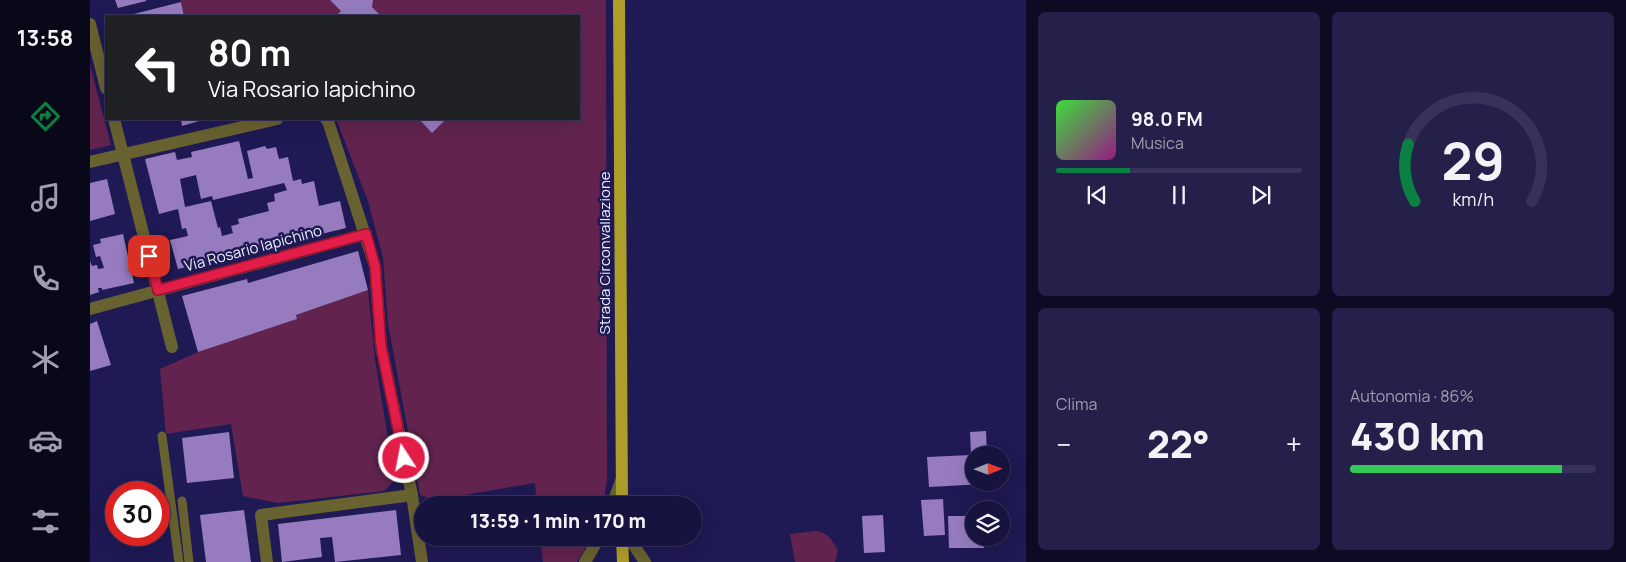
<!DOCTYPE html>
<html lang="it">
<head>
<meta charset="utf-8">
<style>
	:root { --surface:#17133f; --page:#24204a; --text:#f1f3f6; --muted:#9e9eb0; --line:#363259; --accent:#0b8043 }
	body { margin:0; font-family:Manrope,sans-serif; background:var(--page); color:var(--text); height:100vh; display:flex; flex-direction:column; font-size:19px; white-space:nowrap }
	* { box-sizing:border-box; margin:0 }
	p { font-size:16px; color:var(--muted) }
	.icon { flex:none; width:28px; height:28px; fill:none; stroke:currentColor; stroke-width:2; stroke-linecap:round; stroke-linejoin:round }
	.map { position:relative; flex:1; overflow:hidden }
	.sheet { display:flex; flex-direction:column; gap:12px; padding:12px; background:#0d0a23; width:600px }
	.sheet>* { flex:none }
	.guide { position:absolute; left:15px; top:15px; width:475px; height:105px; border-radius:0px; box-shadow:0 5px 20px #0002,0 0 0 1px var(--line); background:#202124; color:#fff; overflow:hidden }
	.needle { width:32px; rotate:89deg }
	.tools { position:absolute; left:875px; top:446px; display:grid; gap:10px }
	.tools a { display:grid; place-items:center; width:45px; height:45px; border-radius:50%; background:var(--surface); box-shadow:0 5px 20px #0002,0 0 0 1px var(--line); font-size:25px }
	.speed { position:absolute; left:15px; top:481px; display:flex; gap:10px; font-size:25px; font-weight:700; text-align:center }
	.speed>* { display:grid; place-content:center; width:65px; height:65px; border-radius:50%; background:var(--surface); box-shadow:0 5px 20px #0002,0 0 0 1px var(--line); line-height:1 }
	.speed .limit { border:8px solid #d22; background:#fff; color:#111 }
	.pin { position:absolute; display:grid; place-items:center; width:42px; height:42px; color:#fff; margin:-21px; border-radius:10px; box-shadow:0 2px 8px #0006 }
	.me { position:absolute; width:55px; margin:-28px; rotate:349deg; stroke-linejoin:round; filter:drop-shadow(0 0 4px #0008) }
	.turn { display:flex; align-items:center; gap:18px; height:105px; padding:0 20px; font-size:22px }
	.turn .icon { width:65px; height:65px; stroke-width:2.5 }
	.turn b { display:block; font-size:35px; line-height:42px }
	.big { font-size:38px; font-weight:800; line-height:1.1 }
	.sheet .tile { flex:1; display:flex; flex-direction:column; justify-content:center; gap:8px; min-width:0; padding:0 18px; border-radius:8px; background:var(--page) }
	.sheet .dial { align-items:center; gap:0 }
	.dial svg { height:130px; overflow:visible; fill:none; stroke:var(--line); stroke-width:7; stroke-linecap:round; text-anchor:middle }
	.dial text { fill:var(--text); stroke:none }
	.song { display:flex; align-items:center; gap:15px }
	.cover { width:60px; height:60px; border-radius:8px; background:linear-gradient(135deg,hsl(120 70% 55%),hsl(310 70% 35%)) }
	.played { height:5px; border-radius:2px; background:linear-gradient(90deg,var(--accent) 30%,var(--line) 30%) }
	.keys { display:flex; justify-content:space-around; direction:ltr }
	.heat { display:flex; justify-content:space-between; align-items:center; font-size:28px; direction:ltr }
	.charge { height:8px; border-radius:4px; background:linear-gradient(90deg,#34c759 86%,var(--line) 0) }
	.sheet .tiles { flex:1; display:grid; gap:12px; grid-template-columns:repeat(2,1fr) }
	.trip { position:absolute; left:324px; top:496px; width:288px; height:50px; border-radius:25px; background:var(--surface); box-shadow:0 5px 20px #0002,0 0 0 1px var(--line); font-weight:800; line-height:50px; text-align:center }
	main { display:flex; flex:1; min-height:0 }
	.tab-bar { display:flex; flex-direction:column; width:90px; justify-content:space-around; align-items:center; background:#090819; color:var(--muted) }
	.tab-bar .icon { width:35px; height:35px }
	.tab-bar .on { color:var(--accent) }
	.tab-bar b { font-size:22px; color:var(--text) }
	.map>svg:first-child { display:block }
	.green { fill:#62244f }
	.building { fill:#967cbf; fill-rule:evenodd }
	.lines { fill:none; stroke-linecap:round; stroke-linejoin:round }
	.service { stroke:#686130; stroke-width:9 }
	.minor { stroke:#686130; stroke-width:12 }
	.tertiary { stroke:#686130; stroke-width:12 }
	.primary { stroke:#ad9e2a; stroke-width:12 }
	.route-casing { stroke:#92132f; stroke-width:12 }
	.route { stroke:#e11d48; stroke-width:9 }
	.labels { text-anchor:middle; dominant-baseline:central; stroke-width:5; stroke-linejoin:round; paint-order:stroke }
	.street-label { font-size:15px; fill:#ebedfc; stroke:#1f1954 }
</style>
</head>
<body>
<main>
<nav class="tab-bar">
<b>13:58</b>
<svg class="icon on" aria-label="directions" viewBox="0 0 24 24"><path d="M12 3l9 9-9 9-9-9zM9 14v-3h6M13 9l2 2-2 2"/></svg>
<svg class="icon" aria-label="music" viewBox="0 0 24 24"><path d="M9 18V5l10-2v13"/><circle cx="6" cy="18" r="3"/><circle cx="16" cy="16" r="3"/></svg>
<svg class="icon" aria-label="phone" viewBox="0 0 24 24"><path d="M5 4h4l2 5-3 2q2 4 5 5l2-3 5 2v4C11 20 4 13 5 4z"/></svg>
<svg class="icon" aria-label="climate" viewBox="0 0 24 24"><path d="M12 3v18M4 7l16 10M4 17L20 7"/></svg>
<svg class="icon" aria-label="car" viewBox="0 0 24 24"><path d="M5 17H2v-5l4-1 3-4h7l3 4 3 1v5h-3M9 17h6M6 11h13"/><circle cx="7" cy="17" r="2"/><circle cx="17" cy="17" r="2"/></svg>
<svg class="icon" aria-label="filters" viewBox="0 0 24 24"><path d="M4 7h16M4 17h16"/><circle cx="9" cy="7" r="2"/><circle cx="15" cy="17" r="2"/></svg>
</nav>
<div class="map">
<svg width="936" height="562" viewBox="0 0 936 562">
	<rect width="100%" height="100%" fill="#1f1954"/>
	<g class="green">
		<path d="M91 0H516L517 481 513 505H447L445 483 345 500 330 495 298 324 293 258 278 201 246 119H489V16H94Z"/>
		<path d="M0 65 21 145 0 150Z"/>
		<path d="M278 290 285 360 305 480 294 491 188 503 153 496 141 424 76 434 70 369 108 352 207 319 206 315Z"/>
		<path d="M726 531C739 533 741 540 748 550L745 562H705L700 534Z"/>
		<path d="M450 538H501L487 562H453Z"/>
	</g>
	<g class="building">
		<path d="M25 0H56V1L28 8Z"/>
		<path d="M240 0H283L282 7 291 16H250L248 14 251 11Z"/>
		<path d="M91 2 94 16H36Z"/>
		<path d="M91 119H116L92 126Z"/>
		<path d="M329 119H356L342 133Z"/>
		<path d="M149 141 158 179 163 178 157 151 175 146 177 149 186 147 189 159 198 157 203 181 211 179 212 184 224 181 229 206 250 201 256 228 88 269 80 240 98 236 96 228 92 229 88 209 69 214 55 159 85 152 87 160 102 157 101 152ZM106 175 111 199 122 196 123 200 194 183 197 190 184 194 185 201 177 203 179 211 148 219 149 224 141 226 143 233 132 236 130 227 128 228 121 201 95 207 90 179Z"/>
		<path d="M17 179 25 214 0 221V183Z"/>
		<path d="M33 234 44 283 12 290V288H8L9 292 0 295V261L2 266 7 265 8 269 14 268 10 256 6 257 3 245 11 243 10 239Z"/>
		<path d="M268 251 278 290 206 315 207 319 108 352 92 296 157 279 158 283Z"/>
		<path d="M7 321 21 365 0 371V324Z"/>
		<path d="M896 431 897 455H884V482L894 484 839 487 837 457 881 455 880 432Z"/>
		<path d="M139 432 144 478 97 483 92 438Z"/>
		<path d="M853 499 855 535 834 536 831 500Z"/>
		<path d="M154 510 161 562H116L110 515Z"/>
		<path d="M306 510 311 555 245 562 242 537 230 538 232 557 192 562 188 524Z"/>
		<path d="M793 515 795 552 774 553 772 516Z"/>
		<path d="M858 516H884V538H894V548H859Z"/>
	</g>
	<g class="lines">
		<g class="service">
			<path d="M72 436 89 562"/>
			<path d="M92 501 99 562"/>
		</g>
		<g class="minor">
			<path d="M0 24 16 88"/>
			<path d="M24 119 82 347"/>
			<path d="M236 119 238 121 285 266 291 346 322 495 332 562"/>
			<path d="M0 162 187 119"/>
			<path d="M0 309 276 234"/>
			<path d="M177 562 171 515 322 495"/>
		</g>
		<g class="tertiary">
			<path d="M522 505 531 481"/>
			<path d="M539 538 555 562"/>
			<path d="M495 562 509 538"/>
		</g>
		<g class="primary">
			<path d="M529 0 532 505"/>
			<path d="M532 538 533 562"/>
		</g>
	</g>
	<g class="lines">
		<g class="route-casing">
			<path id="route" d="M59 256 68 290 276 234 285 266 291 346 314 458"/>
		</g>
		<use href="#route" class="route"/>
	</g>
	<g class="labels">
		<g class="street-label">
			<text transform="translate(163 248) rotate(-15)">Via Rosario Iapichino</text>
			<text transform="translate(514 253) rotate(-90)">Strada Circonvallazione</text>
		</g>
	</g>
</svg>
<div class="tools">
<a><svg class="needle" viewBox="-14 -14 28 28"><path d="M0-13l5 13h-10z" fill="#e53935"/><path d="M0 13l5-13h-10z" fill="#9e9eb0"/></svg></a>
<a><svg class="icon" aria-label="layers" viewBox="0 0 24 24"><path d="M12 4l9 5-9 5-9-5zM3 14l9 5 9-5"/></svg></a>
</div>
<div class="speed"><div class="limit">30</div></div>
<div class="pin" style="left:59px;top:256px;background:#d93025"><svg class="icon" aria-label="arrive" viewBox="0 0 24 24"><path d="M6 21V4h12l-3 4 3 4H6"/></svg></div>
<svg class="me" style="left:314px;top:458px" viewBox="-20 -20 40 40"><circle r="17" fill="#e11d48" stroke="#fff" stroke-width="3"/><path d="M0-11L8 9 0 5-8 9z" fill="#fff"/></svg>
<div class="trip">13:59 · 1 min · 170 m</div>
<div class="guide">
<div class="turn"><svg class="icon" aria-label="left" viewBox="0 0 24 24"><path d="M17 20v-9H6M10 6l-5 5 5 5"/></svg><div><b>80 m</b>Via Rosario Iapichino</div></div>
</div>
</div>
<section class="sheet">
<div class="tiles">
<div class="tile">
<div class="song"><i class="cover"></i><div><b>98.0 FM</b><p>Musica</p></div></div>
<div class="played"></div>
<div class="keys"><svg class="icon" aria-label="previous" viewBox="0 0 24 24"><path d="M18 5L8 12l10 7zM5 5v14"/></svg><svg class="icon" aria-label="pause" viewBox="0 0 24 24"><path d="M8 5v14M16 5v14"/></svg><svg class="icon" aria-label="next" viewBox="0 0 24 24"><path d="M6 5l10 7-10 7zM19 5v14"/></svg></div>
</div>
<div class="tile dial"><svg viewBox="0 0 100 80">
<path d="M14 69A42 42 0 1 1 86 69"/>
<path d="M14 69A42 42 0 0 1 10 34" stroke="#0b8043"/>
<text x="50" y="56" font-size="32" font-weight="700">29</text>
<text x="50" y="72" font-size="11">km/h</text>
</svg></div>
<div class="tile"><p>Clima</p>
<div class="heat"><a>−</a><b class="big">22°</b><a>+</a></div>
</div>
<div class="tile"><p>Autonomia · 86%</p><b class="big">430 km</b><div class="charge"></div></div>
</div>
</section>
</main>
</body>
</html>
